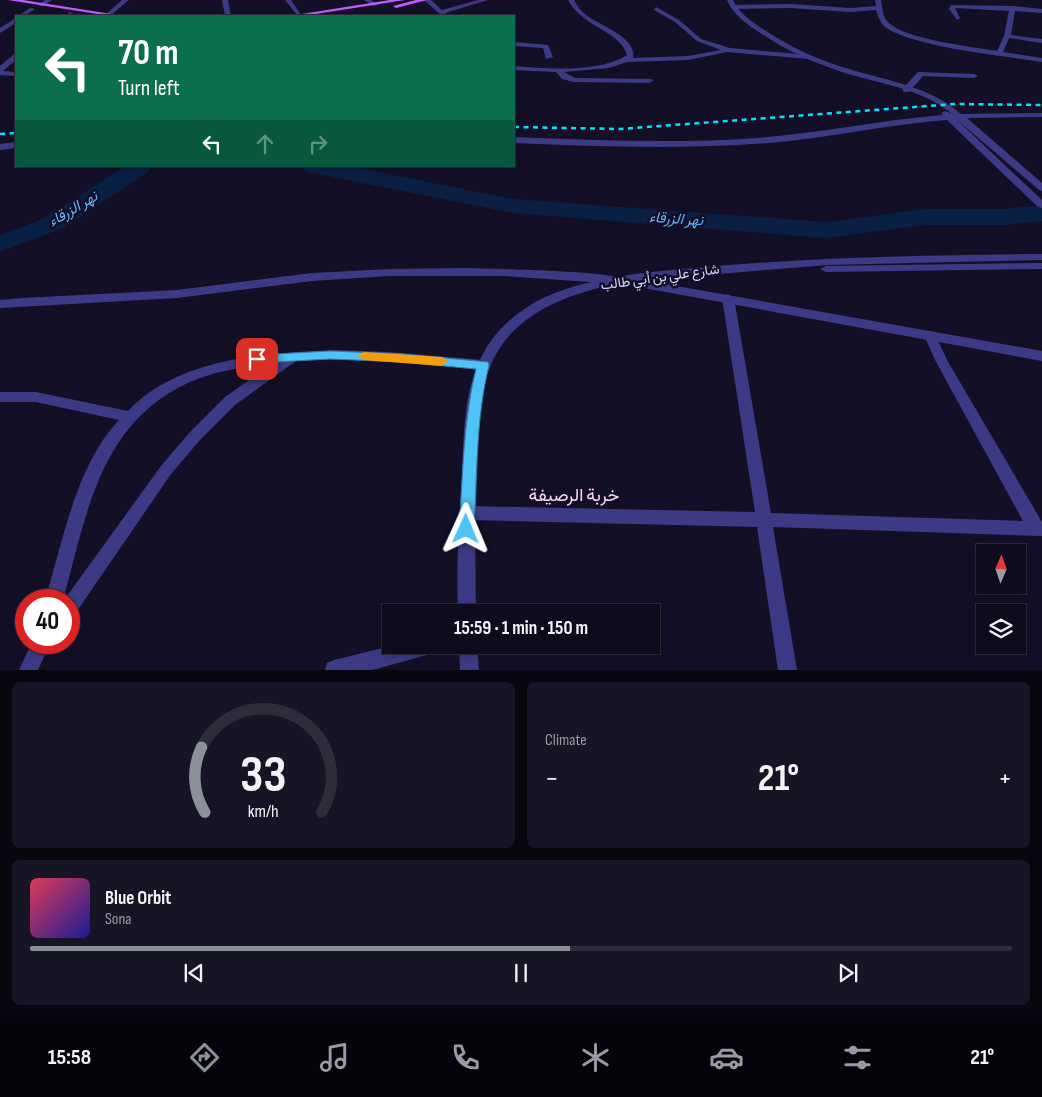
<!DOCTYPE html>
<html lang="en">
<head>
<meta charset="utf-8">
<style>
	:root { --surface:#0e0b1c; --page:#171425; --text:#f1f3f6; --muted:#9b9ba3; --line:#2e2b3b; --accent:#8c9099 }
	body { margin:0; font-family:"Sofia Sans Condensed",Vazirmatn,sans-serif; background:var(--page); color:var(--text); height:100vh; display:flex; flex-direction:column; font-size:19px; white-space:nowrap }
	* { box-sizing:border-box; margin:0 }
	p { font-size:16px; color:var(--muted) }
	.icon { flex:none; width:28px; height:28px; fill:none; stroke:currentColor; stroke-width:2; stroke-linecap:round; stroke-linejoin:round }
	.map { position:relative; height:670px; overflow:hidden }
	.drawer { display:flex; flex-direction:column; gap:12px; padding:12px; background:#08060f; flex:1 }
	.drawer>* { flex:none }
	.hud { position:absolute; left:15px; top:15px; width:500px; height:152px; border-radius:0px; box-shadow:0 2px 8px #0003,0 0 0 1px var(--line); background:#0b6e4f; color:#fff; overflow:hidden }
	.needle { width:32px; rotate:2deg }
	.controls { position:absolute; left:976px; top:544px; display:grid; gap:10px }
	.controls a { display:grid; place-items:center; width:50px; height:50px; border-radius:0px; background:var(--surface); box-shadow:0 2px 8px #0003,0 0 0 1px var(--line); font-size:25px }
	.speed { position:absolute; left:15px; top:589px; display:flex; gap:10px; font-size:25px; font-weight:700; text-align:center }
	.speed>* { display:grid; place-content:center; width:65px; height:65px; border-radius:50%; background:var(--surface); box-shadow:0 2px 8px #0003,0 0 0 1px var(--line); line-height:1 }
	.speed .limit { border:8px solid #d22; background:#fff; color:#111 }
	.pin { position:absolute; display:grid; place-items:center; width:42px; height:42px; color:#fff; margin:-21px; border-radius:10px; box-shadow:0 2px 8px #0006 }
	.me { position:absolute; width:55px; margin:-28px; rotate:1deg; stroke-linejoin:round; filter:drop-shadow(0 0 4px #0008) }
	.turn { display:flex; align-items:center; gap:18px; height:105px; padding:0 20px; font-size:22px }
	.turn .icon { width:65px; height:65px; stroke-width:2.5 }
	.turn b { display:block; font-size:35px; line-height:42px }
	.lanes { display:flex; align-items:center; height:48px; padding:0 20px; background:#0003; justify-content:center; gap:25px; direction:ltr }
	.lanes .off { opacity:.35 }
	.big { font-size:38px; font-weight:700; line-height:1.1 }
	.drawer .card { flex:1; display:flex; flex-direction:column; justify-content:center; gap:8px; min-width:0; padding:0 18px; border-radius:8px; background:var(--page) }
	.drawer .dial { align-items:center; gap:0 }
	.dial svg { height:130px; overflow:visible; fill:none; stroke:var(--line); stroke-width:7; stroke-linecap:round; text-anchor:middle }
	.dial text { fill:var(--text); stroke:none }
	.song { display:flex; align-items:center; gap:15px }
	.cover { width:60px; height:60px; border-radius:8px; background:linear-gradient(135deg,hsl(350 70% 55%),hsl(240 70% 35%)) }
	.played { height:5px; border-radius:2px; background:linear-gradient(90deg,var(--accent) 55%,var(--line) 55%) }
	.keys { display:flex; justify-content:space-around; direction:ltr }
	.heat { display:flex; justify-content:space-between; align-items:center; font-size:28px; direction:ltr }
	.drawer .tiles { flex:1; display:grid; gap:12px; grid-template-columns:1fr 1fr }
	.card:last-child { grid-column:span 2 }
	.trip { position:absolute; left:382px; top:604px; width:278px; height:50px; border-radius:0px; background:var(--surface); box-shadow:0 2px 8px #0003,0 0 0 1px var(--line); font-weight:700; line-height:50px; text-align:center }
	.menu { display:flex; height:80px; justify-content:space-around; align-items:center; background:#06040b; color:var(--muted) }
	.menu .icon { width:35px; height:35px }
	.menu .active { color:var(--accent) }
	.menu b { font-size:22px; color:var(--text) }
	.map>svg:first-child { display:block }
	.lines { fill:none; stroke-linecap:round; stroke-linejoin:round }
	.river { fill:#0a1f44; fill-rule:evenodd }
	.minor { fill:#3d3a85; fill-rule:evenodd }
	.tertiary { fill:#3d3a85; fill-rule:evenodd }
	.primary { fill:#c25bff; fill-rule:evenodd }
	.rail { stroke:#00e5ff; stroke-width:2.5; stroke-dasharray:5 4.5; stroke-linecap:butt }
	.route { fill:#4fc3f7; stroke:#337fa1 }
	.slow { fill:#f59e0b }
	.labels { text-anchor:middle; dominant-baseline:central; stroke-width:5; stroke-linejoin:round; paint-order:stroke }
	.street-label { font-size:14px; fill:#d9d4ff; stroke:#130f26 }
	.water-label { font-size:15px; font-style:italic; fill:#62b6ff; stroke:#130f26 }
	.near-neighbourhood-label { font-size:18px; fill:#ffd6f0; stroke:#130f26 }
</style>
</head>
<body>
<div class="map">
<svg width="1042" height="670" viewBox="0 0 1042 670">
	<rect width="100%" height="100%" fill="#130f26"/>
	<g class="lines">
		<g class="river">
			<path d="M125 166H152L149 171 63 228 0 252V235L45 218Z"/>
			<path d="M302 166H349L513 199 826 222 926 209H1005L1042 205V221L1005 225H926L826 238 513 213 313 173 305 171Z"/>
		</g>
		<g class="minor">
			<path d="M45 0H52L43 6H39V4Z"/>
			<path d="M122 0H129L110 16H106V14Z"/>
			<path d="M222 0H228L231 16H225Z"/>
			<path d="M285 0H291L302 16H298Z"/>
			<path d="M364 0H371L378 5 373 6Z"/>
			<path d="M424 0H431L442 10 478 0H488L445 13 448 16H442Z"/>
			<path d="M568 0H574C577 6 581 11 586 15 599 25 638 38 633 58L688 56 721 50 697 41 675 22 654 10 656 7 679 20 701 39 730 48 809 55 813 57 809 59 727 52 688 60 627 62 609 68 564 72 575 78 652 79 653 81 649 83 574 82 562 79 556 72 514 70V66C546 69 599 73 627 55 621 31 583 28 568 0Z"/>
			<path d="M875 0H881C882 7 883 17 888 22 903 39 973 47 997 51L1004 36 1009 11 955 8 960 18 957 20 949 9 951 5 1013 6 1042 9V13L1015 11 1011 35 1042 39V43L1009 38 1003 52 1042 58V62C1006 56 912 47 885 27 880 23 878 16 876 10L851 12 790 8 733 9 730 7 733 5 790 4 851 8 876 6Z"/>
			<path d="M30 8 35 9 25 16H18Z"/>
			<path d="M70 12 73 14 71 16H64Z"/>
			<path d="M16 18V23L0 33V28Z"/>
			<path d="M514 42 548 45 553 57 546 59 543 48 514 46Z"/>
			<path d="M13 55H16V60L3 71 16 72V76L0 75V66Z"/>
			<path d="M918 72 974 74 978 76 974 78 923 76 909 92H903V88Z"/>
			<path d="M465 268C487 269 615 270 624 280L618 284 504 276H389L312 281 177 298 0 308V300L22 298 177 290 312 273 389 269Z"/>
			<path d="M728 294 734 298 771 513 1023 521 935 360 924 335 930 331 934 332 947 360 1042 522V536L773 527 797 670H778L757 527 466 520 460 518 458 513 460 508 466 506 755 512 722 298Z"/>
			<path d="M337 350 389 352 483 360 488 362 490 365 488 368 483 370 389 361 337 359 296 361 235 405 200 440 171 474 75 614 69 617V600H64L161 466 190 432 225 397 275 362C247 367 217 370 190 382 99 423 87 514 63 600H45C63 541 76 465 119 420L36 402H0V392H36L128 411C179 357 267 353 337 350Z"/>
			<path d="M32 642H51L38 670H19Z"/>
			<path d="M395 645H440L438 652 431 654 372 670H325L327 663 334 660Z"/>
		</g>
		<g class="tertiary">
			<path d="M727 0H733C739 13 751 21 763 29 790 47 818 60 849 69 888 81 929 86 961 114L1042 113V117L967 118 1042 183V191L1039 190 956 119 1042 200V208L1038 207 947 120C894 124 842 135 790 141 698 150 605 147 514 143V137C595 140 677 144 757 138 820 133 881 120 943 115L941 113 945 111 952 114C922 88 879 84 842 72 812 62 785 50 759 32 746 24 733 14 727 0Z"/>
			<path d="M16 142V148L0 150V144Z"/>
			<path d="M1042 254V260L828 265 643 280 1042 351V361L633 286 627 282C570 292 505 314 487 376 479 403 479 432 478 459 475 510 475 561 476 612H458C456 567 459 521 462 476 464 435 463 389 484 352 497 328 519 310 543 298 594 275 651 272 706 267 818 257 930 255 1042 254Z"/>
			<path d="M1042 263V269L826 272 820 269 826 266Z"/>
			<path d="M459 645H477L479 670H460Z"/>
		</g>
		<g class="primary">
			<path d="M8 0H23L124 16H110Z"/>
			<path d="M390 0H405L303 16H289Z"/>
			<path d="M416 0H427L396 8 393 6Z"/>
		</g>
		<g class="rail">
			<path d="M514 127 620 129 955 104 1042 105"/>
			<path d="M0 134 16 133"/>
		</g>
	</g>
	<path class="route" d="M330 351 403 354 488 362 489 365C476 418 477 474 474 529L472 534 466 536 461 534 459 529C463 476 463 421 476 369L403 362 330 359 257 363 251 359 257 355Z"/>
	<path class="slow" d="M364 352 442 357 448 361 442 366 364 360 358 356Z"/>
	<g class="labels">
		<g class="street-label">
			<text transform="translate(660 277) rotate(-8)">شارع علي بن أبي طالب</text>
		</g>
		<g class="water-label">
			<text transform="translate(73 209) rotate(-31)">نهر الزرقاء</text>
			<text transform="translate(676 219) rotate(4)">نهر الزرقاء</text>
		</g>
		<g class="near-neighbourhood-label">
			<text x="574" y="495">خربة الرصيفة</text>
		</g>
	</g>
</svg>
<div class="controls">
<a><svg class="needle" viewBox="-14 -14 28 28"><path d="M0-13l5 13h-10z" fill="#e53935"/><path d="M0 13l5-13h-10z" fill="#9b9ba3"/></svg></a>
<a><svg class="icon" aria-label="layers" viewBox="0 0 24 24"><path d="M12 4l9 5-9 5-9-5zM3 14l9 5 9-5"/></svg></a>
</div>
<div class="speed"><div class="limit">40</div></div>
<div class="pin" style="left:257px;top:359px;background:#d93025"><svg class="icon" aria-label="arrive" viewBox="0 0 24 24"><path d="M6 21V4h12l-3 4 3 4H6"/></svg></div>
<svg class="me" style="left:466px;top:529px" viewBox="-20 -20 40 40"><path d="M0-17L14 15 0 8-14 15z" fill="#4fc3f7" stroke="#fff" stroke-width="4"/></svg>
<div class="trip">15:59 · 1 min · 150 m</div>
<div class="hud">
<div class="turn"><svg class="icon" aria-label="left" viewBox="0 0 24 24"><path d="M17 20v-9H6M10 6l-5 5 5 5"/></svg><div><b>70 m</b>Turn left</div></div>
<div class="lanes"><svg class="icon" aria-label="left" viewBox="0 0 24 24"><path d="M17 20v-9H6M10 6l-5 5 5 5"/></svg><svg class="icon off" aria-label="ahead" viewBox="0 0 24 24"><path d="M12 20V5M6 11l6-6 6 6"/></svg><svg class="icon off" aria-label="right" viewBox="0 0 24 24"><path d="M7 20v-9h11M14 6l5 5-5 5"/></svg></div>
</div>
</div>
<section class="drawer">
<div class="tiles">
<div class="card dial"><svg viewBox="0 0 100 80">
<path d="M14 69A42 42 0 1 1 86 69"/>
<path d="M14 69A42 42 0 0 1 12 29" stroke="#8c9099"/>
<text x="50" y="56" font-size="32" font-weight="700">33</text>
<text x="50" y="72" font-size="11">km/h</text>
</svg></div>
<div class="card"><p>Climate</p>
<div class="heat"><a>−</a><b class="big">21°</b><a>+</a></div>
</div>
<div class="card">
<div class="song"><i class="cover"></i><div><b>Blue Orbit</b><p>Sona</p></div></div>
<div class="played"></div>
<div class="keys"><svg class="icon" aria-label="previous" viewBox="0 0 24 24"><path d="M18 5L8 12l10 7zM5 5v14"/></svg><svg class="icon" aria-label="pause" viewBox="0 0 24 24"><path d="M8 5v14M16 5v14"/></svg><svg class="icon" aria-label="next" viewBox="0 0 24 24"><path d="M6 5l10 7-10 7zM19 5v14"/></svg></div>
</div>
</div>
</section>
<nav class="menu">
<b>15:58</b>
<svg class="icon active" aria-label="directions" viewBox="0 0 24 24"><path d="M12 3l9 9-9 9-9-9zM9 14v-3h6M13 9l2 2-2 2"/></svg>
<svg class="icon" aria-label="music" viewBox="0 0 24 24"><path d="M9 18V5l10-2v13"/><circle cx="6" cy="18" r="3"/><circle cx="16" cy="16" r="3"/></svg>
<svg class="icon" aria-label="phone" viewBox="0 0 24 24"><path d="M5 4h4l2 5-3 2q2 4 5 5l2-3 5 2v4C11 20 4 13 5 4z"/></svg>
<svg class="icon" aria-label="climate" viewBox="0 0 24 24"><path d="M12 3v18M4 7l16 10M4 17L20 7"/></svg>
<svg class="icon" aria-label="car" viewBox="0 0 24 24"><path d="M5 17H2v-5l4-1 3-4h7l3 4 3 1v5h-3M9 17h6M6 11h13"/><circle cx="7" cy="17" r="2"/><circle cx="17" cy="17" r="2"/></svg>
<svg class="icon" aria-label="filters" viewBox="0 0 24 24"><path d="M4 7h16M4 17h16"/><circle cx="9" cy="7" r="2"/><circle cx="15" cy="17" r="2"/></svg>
<b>21°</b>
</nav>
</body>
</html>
